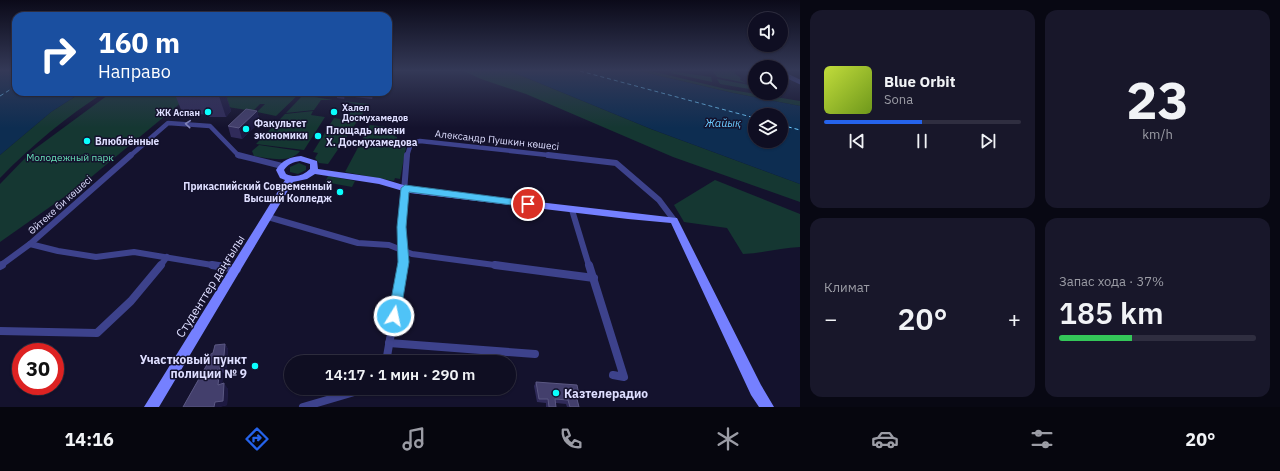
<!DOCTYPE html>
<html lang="ru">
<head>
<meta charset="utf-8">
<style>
	:root { --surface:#0f0e22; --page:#18172a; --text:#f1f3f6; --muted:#9b9ca5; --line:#2f2e40; --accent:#2563eb }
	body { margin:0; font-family:"IBM Plex Sans",sans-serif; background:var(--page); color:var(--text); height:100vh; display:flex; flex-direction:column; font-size:15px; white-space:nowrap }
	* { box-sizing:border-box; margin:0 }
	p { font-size:13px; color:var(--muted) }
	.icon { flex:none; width:22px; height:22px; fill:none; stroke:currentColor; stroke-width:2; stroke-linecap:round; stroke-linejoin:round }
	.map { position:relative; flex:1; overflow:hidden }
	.side { display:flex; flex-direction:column; gap:10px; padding:10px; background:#080813; width:480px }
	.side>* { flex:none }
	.top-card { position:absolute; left:12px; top:12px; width:380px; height:84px; border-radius:12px; box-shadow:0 1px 3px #0004,0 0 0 1px var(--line); background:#1a4fa0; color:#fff; overflow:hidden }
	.tools { position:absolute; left:748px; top:12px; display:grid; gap:8px }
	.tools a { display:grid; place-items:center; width:40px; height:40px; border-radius:50%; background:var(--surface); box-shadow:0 1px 3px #0004,0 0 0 1px var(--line); font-size:20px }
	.speed { position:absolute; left:12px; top:343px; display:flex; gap:8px; font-size:20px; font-weight:700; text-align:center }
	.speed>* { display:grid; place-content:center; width:52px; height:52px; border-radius:50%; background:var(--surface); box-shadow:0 1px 3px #0004,0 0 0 1px var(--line); line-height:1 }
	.speed .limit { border:6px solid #d22; background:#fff; color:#111 }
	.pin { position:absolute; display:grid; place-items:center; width:34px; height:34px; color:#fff; margin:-17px; border:2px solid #fff; border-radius:50%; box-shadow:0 1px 4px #0007 }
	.me { position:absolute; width:44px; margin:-22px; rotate:10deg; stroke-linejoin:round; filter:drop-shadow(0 0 3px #0008) }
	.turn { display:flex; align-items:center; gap:14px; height:84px; padding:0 20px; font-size:18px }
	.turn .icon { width:52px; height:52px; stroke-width:2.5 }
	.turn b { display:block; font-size:28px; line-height:34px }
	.big { font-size:30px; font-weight:600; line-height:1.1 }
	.side .widget { flex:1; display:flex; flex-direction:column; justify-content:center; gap:6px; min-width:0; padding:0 14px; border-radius:12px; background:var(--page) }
	.side .dial { align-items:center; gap:0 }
	.dial b { font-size:52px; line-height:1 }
	.song { display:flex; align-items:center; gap:12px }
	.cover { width:48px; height:48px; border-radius:6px; background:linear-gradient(135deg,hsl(70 70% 55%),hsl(80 70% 35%)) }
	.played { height:4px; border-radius:2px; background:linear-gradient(90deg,var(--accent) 50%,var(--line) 50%) }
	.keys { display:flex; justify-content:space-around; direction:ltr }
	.heat { display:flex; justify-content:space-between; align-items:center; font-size:22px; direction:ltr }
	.charge { height:6px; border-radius:3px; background:linear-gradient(90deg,#34c759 37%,var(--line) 0) }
	.side .tiles { flex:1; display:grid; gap:10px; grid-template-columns:repeat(2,1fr) }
	.trip { position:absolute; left:284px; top:355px; width:232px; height:40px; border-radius:20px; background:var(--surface); box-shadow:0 1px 3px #0004,0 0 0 1px var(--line); font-weight:600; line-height:40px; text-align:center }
	.menu { display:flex; height:64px; justify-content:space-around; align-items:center; background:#06060e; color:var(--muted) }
	.menu .icon { width:28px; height:28px }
	.menu .selected { color:var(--accent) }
	.menu b { font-size:18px; color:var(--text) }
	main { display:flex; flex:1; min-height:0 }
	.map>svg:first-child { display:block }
	.green { fill:#153732 }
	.water { fill:#0d2d51; fill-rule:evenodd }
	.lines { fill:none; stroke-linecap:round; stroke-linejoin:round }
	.ferry { stroke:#6ccaff; stroke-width:1; stroke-dasharray:4 3; stroke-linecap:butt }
	.street-far2 { stroke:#3d428c; stroke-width:4.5 }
	.street-far1 { stroke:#3d428c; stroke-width:6 }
	.street { stroke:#3d428c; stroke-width:8 }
	.secondary { fill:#7580ff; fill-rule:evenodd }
	.wall { fill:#302b5a }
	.shaded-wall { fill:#1d1941 }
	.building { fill:#433f6c; stroke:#5b5883 }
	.oneway { stroke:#8588c0 }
	.route { fill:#4fc3f7; stroke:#337fa1 }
	.poi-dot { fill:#0afffe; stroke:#14122d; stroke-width:1.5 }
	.labels { text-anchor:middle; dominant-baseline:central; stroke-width:3; stroke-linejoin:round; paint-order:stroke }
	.far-poi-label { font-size:9px; font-weight:bold; fill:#dedeff; stroke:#14122d; text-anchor:start }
	.poi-label { font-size:10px; font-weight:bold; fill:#dedeff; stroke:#14122d; text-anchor:start }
	.street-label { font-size:10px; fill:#dedeff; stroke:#14122d }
	.park-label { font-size:10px; fill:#68e1b7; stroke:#14122d }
	.water-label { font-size:11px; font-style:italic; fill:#6ccaff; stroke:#14122d }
	.near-street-label { font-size:12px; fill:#dedeff; stroke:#14122d }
	.near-poi-label { font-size:12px; font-weight:bold; fill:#dedeff; stroke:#14122d; text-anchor:end }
</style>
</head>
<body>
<main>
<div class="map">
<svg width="800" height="407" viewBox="0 0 800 407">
	<rect width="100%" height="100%" fill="#14122d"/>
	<g class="green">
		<path d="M464 71H510L651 129 800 184V202L673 157 526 94 481 79Z"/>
		<path d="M639 71H651L726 89 800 101V106L733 93Z"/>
		<path d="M671 71 711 77 712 82 671 73Z"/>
		<path d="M713 71H735L734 73 741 78 740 80 746 83 717 77Z"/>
		<path d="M717 79 755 86V90L720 84Z"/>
		<path d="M82 92H105C66 117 32 145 0 178V155L51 112Z"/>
		<path d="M112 92H194L84 183 0 242V184L32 151Z"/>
		<path d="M203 92H301L276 116 257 112 265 104H260L253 111 196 102 204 95 228 98 202 94Z"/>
		<path d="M303 95 333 100H321L314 110 286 113Z"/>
		<path d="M343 101 369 104 328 164 319 163 315 158 318 153 313 152 334 118 346 120 355 104Z"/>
		<path d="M313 111 311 115 325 117 304 150 256 144 285 114Z"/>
		<path d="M370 125 396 128 394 136 397 137V141L407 142 400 179 395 178 394 181 345 172Z"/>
		<path d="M259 145 300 151C290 164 268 158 254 156L252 151Z"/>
		<path d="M299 163 306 166V170L298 174 290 172V167Z"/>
		<path d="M328 176 355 181 352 187 325 182Z"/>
		<path d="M715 180 800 214V247C781 248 762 253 743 254L727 228 684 222 674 205Z"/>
	</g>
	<g class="water">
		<path d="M0 71H16V92H82L51 112 0 155Z"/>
		<path d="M510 71H639L733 93 800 106V184L651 129ZM755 115H781V141H755Z"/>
	</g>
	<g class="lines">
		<g class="ferry">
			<path d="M580 71 755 118"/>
			<path d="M0 96 16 86"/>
			<path d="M781 125 800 130"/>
		</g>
		<g class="street-far2">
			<path d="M781 73 800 82"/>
			<path d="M130 156 168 123 210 126 239 156"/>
			<path d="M407 156 411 143 420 141 557 156"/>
		</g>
		<g class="street-far1">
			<path d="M238 155 282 166"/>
			<path d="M548 155 616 163 659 200 674 220"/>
			<path d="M572 210 589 266"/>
			<path d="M268 217 358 243 389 245 412 254 502 266"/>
			<path d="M30 244 58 251 96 257 134 252 218 266"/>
			<path d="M0 266 30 244 131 155"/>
			<path d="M160 266 167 257"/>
			<path d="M402 266 401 227 407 155"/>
		</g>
		<g class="street">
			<path d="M212 265 237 269"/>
			<path d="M495 265 594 278"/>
			<path d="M589 265 624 377 613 375"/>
			<path d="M0 266 2 265"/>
			<path d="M0 331 97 333 131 301 161 265"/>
			<path d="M389 343 535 354"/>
			<path d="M386 362 403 265"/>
			<path d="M303 407 368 388"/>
		</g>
		<path class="secondary" d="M301 156 317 161 318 169 380 178 410 187 677 218 761 385 774 407H759L751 395 671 223 628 219 410 193 379 184 315 174 307 179 293 182 159 407H144L285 180 280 178 276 170C282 160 290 157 301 156ZM300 161 310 164V169C303 176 295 178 286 174L284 170C288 164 293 162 300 161Z"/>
	</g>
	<g class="wall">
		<path d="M174 92H225L231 111 226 117H209V115L182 112Z"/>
		<path d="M312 92H376L372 99 346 96 344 99 337 98V95Z"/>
		<path d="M257 111 260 122 242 139 231 137 228 126Z"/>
		<path d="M225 344 228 349 226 372 223 373 222 384 228 389 227 405 219 407H183L209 361 213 353Z"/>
		<path d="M536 382 579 395 577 398 579 407H567L566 404 556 403V407H546V403L537 402 534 386Z"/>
	</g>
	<g class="shaded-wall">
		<path d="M219 92H225L231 111 226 117 218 93Z"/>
		<path d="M344 92H346V96L344 99Z"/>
		<path d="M373 92H376L372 99V93Z"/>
		<path d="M257 111 260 122 242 139 239 128Z"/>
		<path d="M225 344 228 349 226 372 223 367Z"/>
		<path d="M220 367 223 373 222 390 218 385Z"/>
		<path d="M224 383 228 389 227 405 219 407H214L215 402Z"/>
	</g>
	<g class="building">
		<path d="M202 92H219L218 93H201Z"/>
		<path d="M361 92H373L372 93Z"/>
		<path d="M246 109 257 111 239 128 228 126Z"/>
		<path d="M225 344 223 367H220L218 385 224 383 223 401 215 402 214 407H183L209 361V355L213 353 215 345Z"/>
		<path d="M536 382 577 385 579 395H576L579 407H570L568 400 555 399 556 407H549L548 399H539Z"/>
	</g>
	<defs><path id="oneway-chevron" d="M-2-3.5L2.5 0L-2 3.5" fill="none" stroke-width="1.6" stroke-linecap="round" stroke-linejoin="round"/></defs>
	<use class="oneway" href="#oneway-chevron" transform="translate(188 124) rotate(-175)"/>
	<linearGradient id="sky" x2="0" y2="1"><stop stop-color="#0b0a19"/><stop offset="0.55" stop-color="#343957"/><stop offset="1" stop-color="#343957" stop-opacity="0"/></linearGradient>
	<rect width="800" height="128" fill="url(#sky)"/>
	<path class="route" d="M405 185 528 201 532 204 528 207 409 192 406 227 409 262 400 316 398 320 394 321 390 320 388 316 398 262 397 227 401 188Z"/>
	<g class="poi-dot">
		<circle cx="208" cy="112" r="4"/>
		<circle cx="334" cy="112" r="4"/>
		<circle cx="246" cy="129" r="4"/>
		<circle cx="318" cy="136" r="4"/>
		<circle cx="87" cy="141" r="4"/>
		<circle cx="340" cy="192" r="4"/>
		<circle cx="255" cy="366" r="4"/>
		<circle cx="556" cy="393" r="4"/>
	</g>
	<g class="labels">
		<g class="far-poi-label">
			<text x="342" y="107">Халел<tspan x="342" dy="10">Досмухамедов</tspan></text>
			<text x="200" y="112" text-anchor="end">ЖК Аспан</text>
		</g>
		<g class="poi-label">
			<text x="254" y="123">Факультет<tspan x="254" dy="12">экономики</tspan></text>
			<text x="326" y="130">Площадь имени<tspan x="326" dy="12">Х. Досмухамедова</tspan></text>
			<text x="95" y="141">Влюблённые</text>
			<text x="332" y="186" text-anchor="end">Прикаспийский Современный<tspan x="332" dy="12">Высший Колледж</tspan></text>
		</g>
		<g class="street-label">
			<text transform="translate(497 140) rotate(6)">Александр Пушкин көшесі</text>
			<text transform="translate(60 205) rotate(-42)">Әйтеке би көшесі</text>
		</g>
		<g class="park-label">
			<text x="70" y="157">Молодежный парк</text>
		</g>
		<g class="water-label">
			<text x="723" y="123">Жайық</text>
		</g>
		<g class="near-street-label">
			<text transform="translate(210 286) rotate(-58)">Студенттер даңғылы</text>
		</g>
		<g class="near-poi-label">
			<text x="247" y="359">Участковый пункт<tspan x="247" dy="14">полиции № 9</tspan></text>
			<text x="564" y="393" text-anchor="start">Казтелерадио</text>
		</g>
	</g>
</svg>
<div class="tools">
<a><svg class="icon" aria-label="sound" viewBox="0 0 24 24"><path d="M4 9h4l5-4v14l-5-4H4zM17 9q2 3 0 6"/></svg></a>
<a><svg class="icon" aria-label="search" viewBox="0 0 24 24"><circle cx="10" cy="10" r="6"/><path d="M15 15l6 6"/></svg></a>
<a><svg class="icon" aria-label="layers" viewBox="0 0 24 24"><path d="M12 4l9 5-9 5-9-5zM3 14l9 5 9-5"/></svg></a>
</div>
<div class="speed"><div class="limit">30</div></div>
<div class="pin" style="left:528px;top:204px;background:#d93025"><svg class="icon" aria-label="arrive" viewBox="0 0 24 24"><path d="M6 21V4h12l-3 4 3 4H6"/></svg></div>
<svg class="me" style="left:394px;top:316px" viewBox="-20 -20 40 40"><circle r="17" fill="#4fc3f7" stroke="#fff" stroke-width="3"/><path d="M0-11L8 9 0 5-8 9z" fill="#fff"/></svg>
<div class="trip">14:17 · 1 мин · 290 m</div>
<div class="top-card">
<div class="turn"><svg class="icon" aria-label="right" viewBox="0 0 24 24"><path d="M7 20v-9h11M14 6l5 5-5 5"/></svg><div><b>160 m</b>Направо</div></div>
</div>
</div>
<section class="side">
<div class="tiles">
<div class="widget">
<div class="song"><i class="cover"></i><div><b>Blue Orbit</b><p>Sona</p></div></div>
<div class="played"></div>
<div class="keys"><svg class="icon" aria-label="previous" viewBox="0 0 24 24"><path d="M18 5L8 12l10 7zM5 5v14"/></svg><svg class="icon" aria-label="pause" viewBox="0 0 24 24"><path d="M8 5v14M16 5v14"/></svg><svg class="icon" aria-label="next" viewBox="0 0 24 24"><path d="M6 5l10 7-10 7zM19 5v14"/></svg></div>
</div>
<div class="widget dial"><b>23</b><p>km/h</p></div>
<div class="widget"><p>Климат</p>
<div class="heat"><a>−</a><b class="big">20°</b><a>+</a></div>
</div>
<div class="widget"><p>Запас хода · 37%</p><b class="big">185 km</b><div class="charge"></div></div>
</div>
</section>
</main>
<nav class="menu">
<b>14:16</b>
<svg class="icon selected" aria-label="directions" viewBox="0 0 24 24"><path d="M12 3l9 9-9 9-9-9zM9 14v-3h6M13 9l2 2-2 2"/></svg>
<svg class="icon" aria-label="music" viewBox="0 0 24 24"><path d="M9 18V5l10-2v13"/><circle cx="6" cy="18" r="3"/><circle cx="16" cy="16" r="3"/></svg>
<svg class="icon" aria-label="phone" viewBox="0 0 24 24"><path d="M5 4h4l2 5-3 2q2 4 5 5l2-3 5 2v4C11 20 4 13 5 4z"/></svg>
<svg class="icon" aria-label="climate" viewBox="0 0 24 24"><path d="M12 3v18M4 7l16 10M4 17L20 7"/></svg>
<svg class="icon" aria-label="car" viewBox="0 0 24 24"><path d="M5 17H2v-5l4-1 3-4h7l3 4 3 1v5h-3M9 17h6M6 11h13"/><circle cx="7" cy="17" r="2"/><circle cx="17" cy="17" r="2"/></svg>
<svg class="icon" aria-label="filters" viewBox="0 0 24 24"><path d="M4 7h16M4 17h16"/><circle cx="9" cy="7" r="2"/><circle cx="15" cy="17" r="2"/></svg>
<b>20°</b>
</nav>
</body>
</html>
